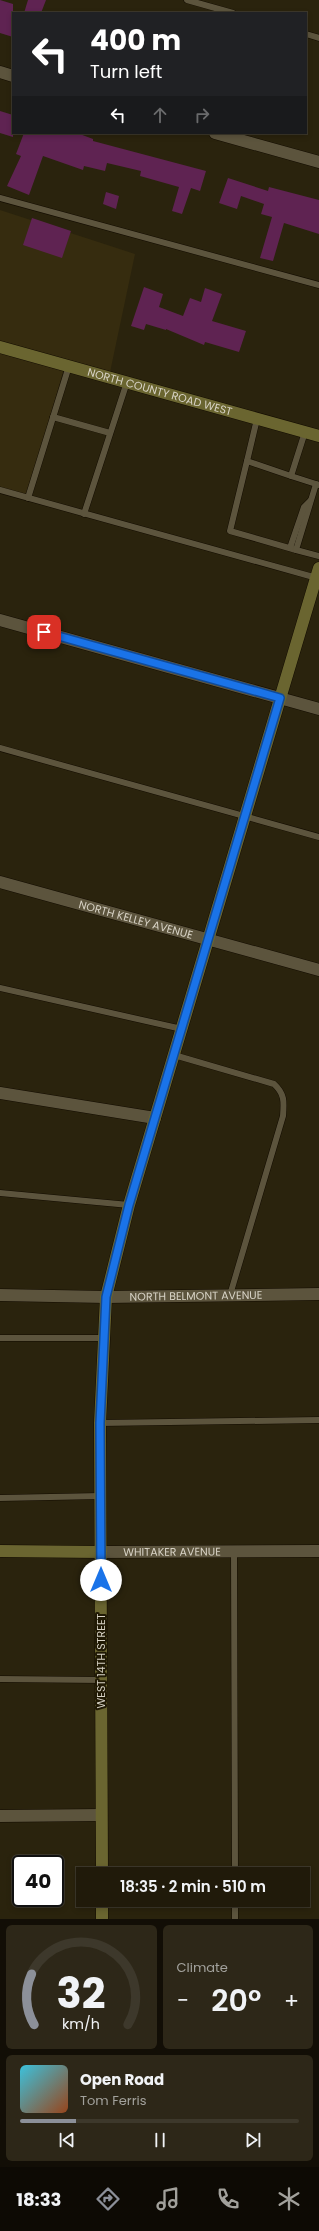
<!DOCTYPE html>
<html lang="en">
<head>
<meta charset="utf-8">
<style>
	:root { --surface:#201a0a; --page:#2d2718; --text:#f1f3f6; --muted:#a2a19c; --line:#3d382b; --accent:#8c9099 }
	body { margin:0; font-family:Poppins,sans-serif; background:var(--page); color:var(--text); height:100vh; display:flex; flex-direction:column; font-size:15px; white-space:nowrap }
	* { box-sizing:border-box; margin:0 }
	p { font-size:13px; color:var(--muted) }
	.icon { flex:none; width:22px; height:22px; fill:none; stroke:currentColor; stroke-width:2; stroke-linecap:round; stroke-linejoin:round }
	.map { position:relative; height:1919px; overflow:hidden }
	.sheet { display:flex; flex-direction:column; gap:6px; padding:6px; background:#120e06; flex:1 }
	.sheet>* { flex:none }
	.guide { position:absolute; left:12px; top:12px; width:295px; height:122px; border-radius:0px; box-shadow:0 2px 6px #0003,0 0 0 1px var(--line); background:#202124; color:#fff; overflow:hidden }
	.speed { position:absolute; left:12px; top:1855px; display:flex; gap:8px; font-size:20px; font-weight:700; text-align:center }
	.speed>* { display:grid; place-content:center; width:52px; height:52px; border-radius:50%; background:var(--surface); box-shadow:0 2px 6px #0003,0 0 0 1px var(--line); line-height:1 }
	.speed .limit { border:2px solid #111; border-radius:6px; background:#fff; color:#111 }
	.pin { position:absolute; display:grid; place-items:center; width:34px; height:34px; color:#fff; margin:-17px; border-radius:8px; box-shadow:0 2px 6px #0006 }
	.me { position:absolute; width:44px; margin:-22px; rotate:0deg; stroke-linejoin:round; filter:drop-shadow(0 0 3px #0008) }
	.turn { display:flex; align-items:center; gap:14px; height:84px; padding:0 12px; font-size:18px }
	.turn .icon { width:52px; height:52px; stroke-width:2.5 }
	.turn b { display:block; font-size:28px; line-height:34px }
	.lanes { display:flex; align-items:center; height:38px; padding:0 12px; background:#0003; justify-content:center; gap:20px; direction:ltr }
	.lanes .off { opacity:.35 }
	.big { font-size:30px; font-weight:600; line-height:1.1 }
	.sheet .card { flex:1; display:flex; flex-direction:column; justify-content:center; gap:6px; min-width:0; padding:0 14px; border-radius:6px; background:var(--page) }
	.sheet .dial { align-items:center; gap:0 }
	.dial svg { height:104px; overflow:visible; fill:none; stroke:var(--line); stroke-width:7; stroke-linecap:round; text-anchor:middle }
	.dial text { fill:var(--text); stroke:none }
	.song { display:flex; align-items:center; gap:12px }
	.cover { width:48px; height:48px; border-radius:6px; background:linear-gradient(135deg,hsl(190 70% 55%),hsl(20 70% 35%)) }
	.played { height:4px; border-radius:2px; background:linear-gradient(90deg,var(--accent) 20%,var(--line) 20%) }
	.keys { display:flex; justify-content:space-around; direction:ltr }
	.heat { display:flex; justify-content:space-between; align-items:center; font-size:22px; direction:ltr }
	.sheet .tiles { flex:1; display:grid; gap:6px; grid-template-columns:1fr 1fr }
	.card:last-child { grid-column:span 2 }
	.trip { position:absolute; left:76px; top:1867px; width:234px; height:40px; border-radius:0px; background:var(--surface); box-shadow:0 2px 6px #0003,0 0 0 1px var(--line); font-weight:600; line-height:40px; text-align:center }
	.dock { display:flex; height:64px; justify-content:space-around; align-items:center; background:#0d0a04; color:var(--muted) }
	.dock .icon { width:28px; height:28px }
	.dock .on { color:var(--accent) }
	.dock b { font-size:18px; color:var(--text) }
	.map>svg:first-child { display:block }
	.built { fill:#362c0f }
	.building { fill:#5f2352 }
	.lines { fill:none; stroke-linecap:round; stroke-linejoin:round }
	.lane-casing { stroke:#130c00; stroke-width:7 }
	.street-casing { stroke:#130c00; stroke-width:13 }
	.secondary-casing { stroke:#130c00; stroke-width:13 }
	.lane { stroke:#5c543d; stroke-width:6 }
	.street { stroke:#5c543d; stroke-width:12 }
	.secondary { stroke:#6a6530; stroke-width:12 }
	.route-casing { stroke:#114b97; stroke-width:10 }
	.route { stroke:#1a73e8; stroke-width:7 }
	.labels { text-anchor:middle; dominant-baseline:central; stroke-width:4; stroke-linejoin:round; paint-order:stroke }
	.street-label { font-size:11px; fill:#d7d2c5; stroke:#201904 }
</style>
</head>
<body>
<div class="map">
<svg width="319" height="1919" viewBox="0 0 319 1919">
	<rect width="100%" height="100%" fill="#2a230d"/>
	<path class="built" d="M0 210 135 254 109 377 65 365 27 496 0 488Z"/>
	<g class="building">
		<path d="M0 0 13 4V37L0 33Z"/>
		<path d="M28 0H46L41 13H24Z"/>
		<path d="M0 111 13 115V137L0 133Z"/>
		<path d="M24 133H77L93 139V141L206 171 200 191 191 188 182 214 172 211 179 187 140 176 141 171 107 163 105 171 84 166 83 170 43 156 29 195 7 186 21 156 16 154Z"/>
		<path d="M228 178 268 191 269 187 319 200V234L284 223 273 261 260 258 272 217 261 214 264 204 241 196 237 209 219 203Z"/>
		<path d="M106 192 119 196 116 209 103 204Z"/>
		<path d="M32 218 71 231 62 258 23 245Z"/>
		<path d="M144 287 163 294 159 307 183 316 190 298 201 302 205 288 222 294 212 321 246 331 239 352 205 342 204 345 166 329V330L146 324 144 330 131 326Z"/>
	</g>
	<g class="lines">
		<g class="lane-casing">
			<g id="lane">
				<path d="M187 0 233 13"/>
				<path d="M306 34 319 38"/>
				<path d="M0 198 319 285"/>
				<path d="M53 417 110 433"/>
				<path d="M257 419 247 461 291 476 305 432"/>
				<path d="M247 461 230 531 296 550"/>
				<path d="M291 476 316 484"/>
				<path d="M319 485 316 484 296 550 319 556"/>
				<path d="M0 490 317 578"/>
				<path d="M28 498 69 366"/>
				<path d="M84 514 127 382"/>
				<path d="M290 548 304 507 310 501"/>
				<path d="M0 748 319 837"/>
				<path d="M0 988 182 1029"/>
				<path d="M174 1055 274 1084C285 1094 284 1102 283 1116L230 1295"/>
				<path d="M0 1193 129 1205"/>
				<path d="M0 1338H104"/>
				<path d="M100 1423 319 1420"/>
				<path d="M0 1498 101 1496"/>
				<path d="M234 1551 235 1874"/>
				<path d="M0 1679 101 1680"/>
				<path d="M235 1900V1919"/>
			</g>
		</g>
		<g class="street-casing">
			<g id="street">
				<path d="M0 72 13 76"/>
				<path d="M215 133 319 162"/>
				<path d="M0 620 319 709"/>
				<path id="s1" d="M0 882 319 970"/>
				<path d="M0 1093 155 1118"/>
				<path id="s2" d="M0 1295 106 1297 319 1294"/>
				<path id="s3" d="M101 1552 319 1551"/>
				<path d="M0 1816 101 1815"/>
			</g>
		</g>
		<g class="secondary-casing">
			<g id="secondary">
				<path id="s4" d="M0 347 319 436"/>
				<path d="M0 1551 101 1552"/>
				<path d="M102 1874 100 1423 106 1297 129 1205 319 568"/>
				<path d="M102 1900V1919"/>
			</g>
		</g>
		<use href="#lane" class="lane"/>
		<use href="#street" class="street"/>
		<use href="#secondary" class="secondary"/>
	</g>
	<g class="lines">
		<g class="route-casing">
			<path id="route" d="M44 632 280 698 129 1205 106 1297 100 1423 101 1580"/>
		</g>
		<use href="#route" class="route"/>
	</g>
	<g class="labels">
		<g class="street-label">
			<text stroke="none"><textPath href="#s4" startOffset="166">NORTH COUNTY ROAD WEST</textPath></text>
			<text stroke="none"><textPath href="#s1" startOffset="141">NORTH KELLEY AVENUE</textPath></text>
			<text stroke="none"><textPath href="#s2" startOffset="196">NORTH BELMONT AVENUE</textPath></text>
			<text stroke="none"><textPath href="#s3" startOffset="71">WHITAKER AVENUE</textPath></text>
			<text transform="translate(101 1661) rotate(-90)">WEST 14TH STREET</text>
		</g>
	</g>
</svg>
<div class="speed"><div class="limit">40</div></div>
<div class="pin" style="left:44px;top:632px;background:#d93025"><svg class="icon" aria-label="arrive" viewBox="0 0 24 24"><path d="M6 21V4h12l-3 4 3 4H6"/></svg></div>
<svg class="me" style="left:101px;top:1580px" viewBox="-20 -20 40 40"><circle r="19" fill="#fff"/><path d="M0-13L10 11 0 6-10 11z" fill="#1a73e8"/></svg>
<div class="trip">18:35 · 2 min · 510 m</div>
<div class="guide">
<div class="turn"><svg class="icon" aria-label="left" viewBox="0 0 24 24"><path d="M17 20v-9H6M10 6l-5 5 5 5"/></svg><div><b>400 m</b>Turn left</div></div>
<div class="lanes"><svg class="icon" aria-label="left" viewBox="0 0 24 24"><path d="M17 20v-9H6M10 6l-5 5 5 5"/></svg><svg class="icon off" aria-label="ahead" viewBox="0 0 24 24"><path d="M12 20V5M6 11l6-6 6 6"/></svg><svg class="icon off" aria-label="right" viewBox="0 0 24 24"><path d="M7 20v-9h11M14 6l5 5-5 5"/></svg></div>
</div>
</div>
<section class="sheet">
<div class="tiles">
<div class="card dial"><svg viewBox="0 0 100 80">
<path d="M14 69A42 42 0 1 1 86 69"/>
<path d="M14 69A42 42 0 0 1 12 30" stroke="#8c9099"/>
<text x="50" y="56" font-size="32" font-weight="700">32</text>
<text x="50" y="72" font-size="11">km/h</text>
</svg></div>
<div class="card"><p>Climate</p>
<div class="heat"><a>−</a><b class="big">20°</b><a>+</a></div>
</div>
<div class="card">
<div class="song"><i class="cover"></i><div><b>Open Road</b><p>Tom Ferris</p></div></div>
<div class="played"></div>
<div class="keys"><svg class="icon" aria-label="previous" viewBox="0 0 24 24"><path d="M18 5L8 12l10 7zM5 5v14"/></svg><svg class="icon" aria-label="pause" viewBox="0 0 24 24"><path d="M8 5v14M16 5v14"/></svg><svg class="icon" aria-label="next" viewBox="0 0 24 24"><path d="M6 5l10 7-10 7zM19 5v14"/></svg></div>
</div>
</div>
</section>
<nav class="dock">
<b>18:33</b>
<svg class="icon on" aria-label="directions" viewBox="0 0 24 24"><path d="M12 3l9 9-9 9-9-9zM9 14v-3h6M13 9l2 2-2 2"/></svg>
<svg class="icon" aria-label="music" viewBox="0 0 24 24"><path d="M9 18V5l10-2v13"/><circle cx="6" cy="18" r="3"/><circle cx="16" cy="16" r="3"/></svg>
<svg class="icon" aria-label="phone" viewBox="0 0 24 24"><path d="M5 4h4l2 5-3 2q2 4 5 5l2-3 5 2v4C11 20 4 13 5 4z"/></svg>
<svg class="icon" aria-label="climate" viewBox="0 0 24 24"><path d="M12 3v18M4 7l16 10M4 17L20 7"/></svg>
</nav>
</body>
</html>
